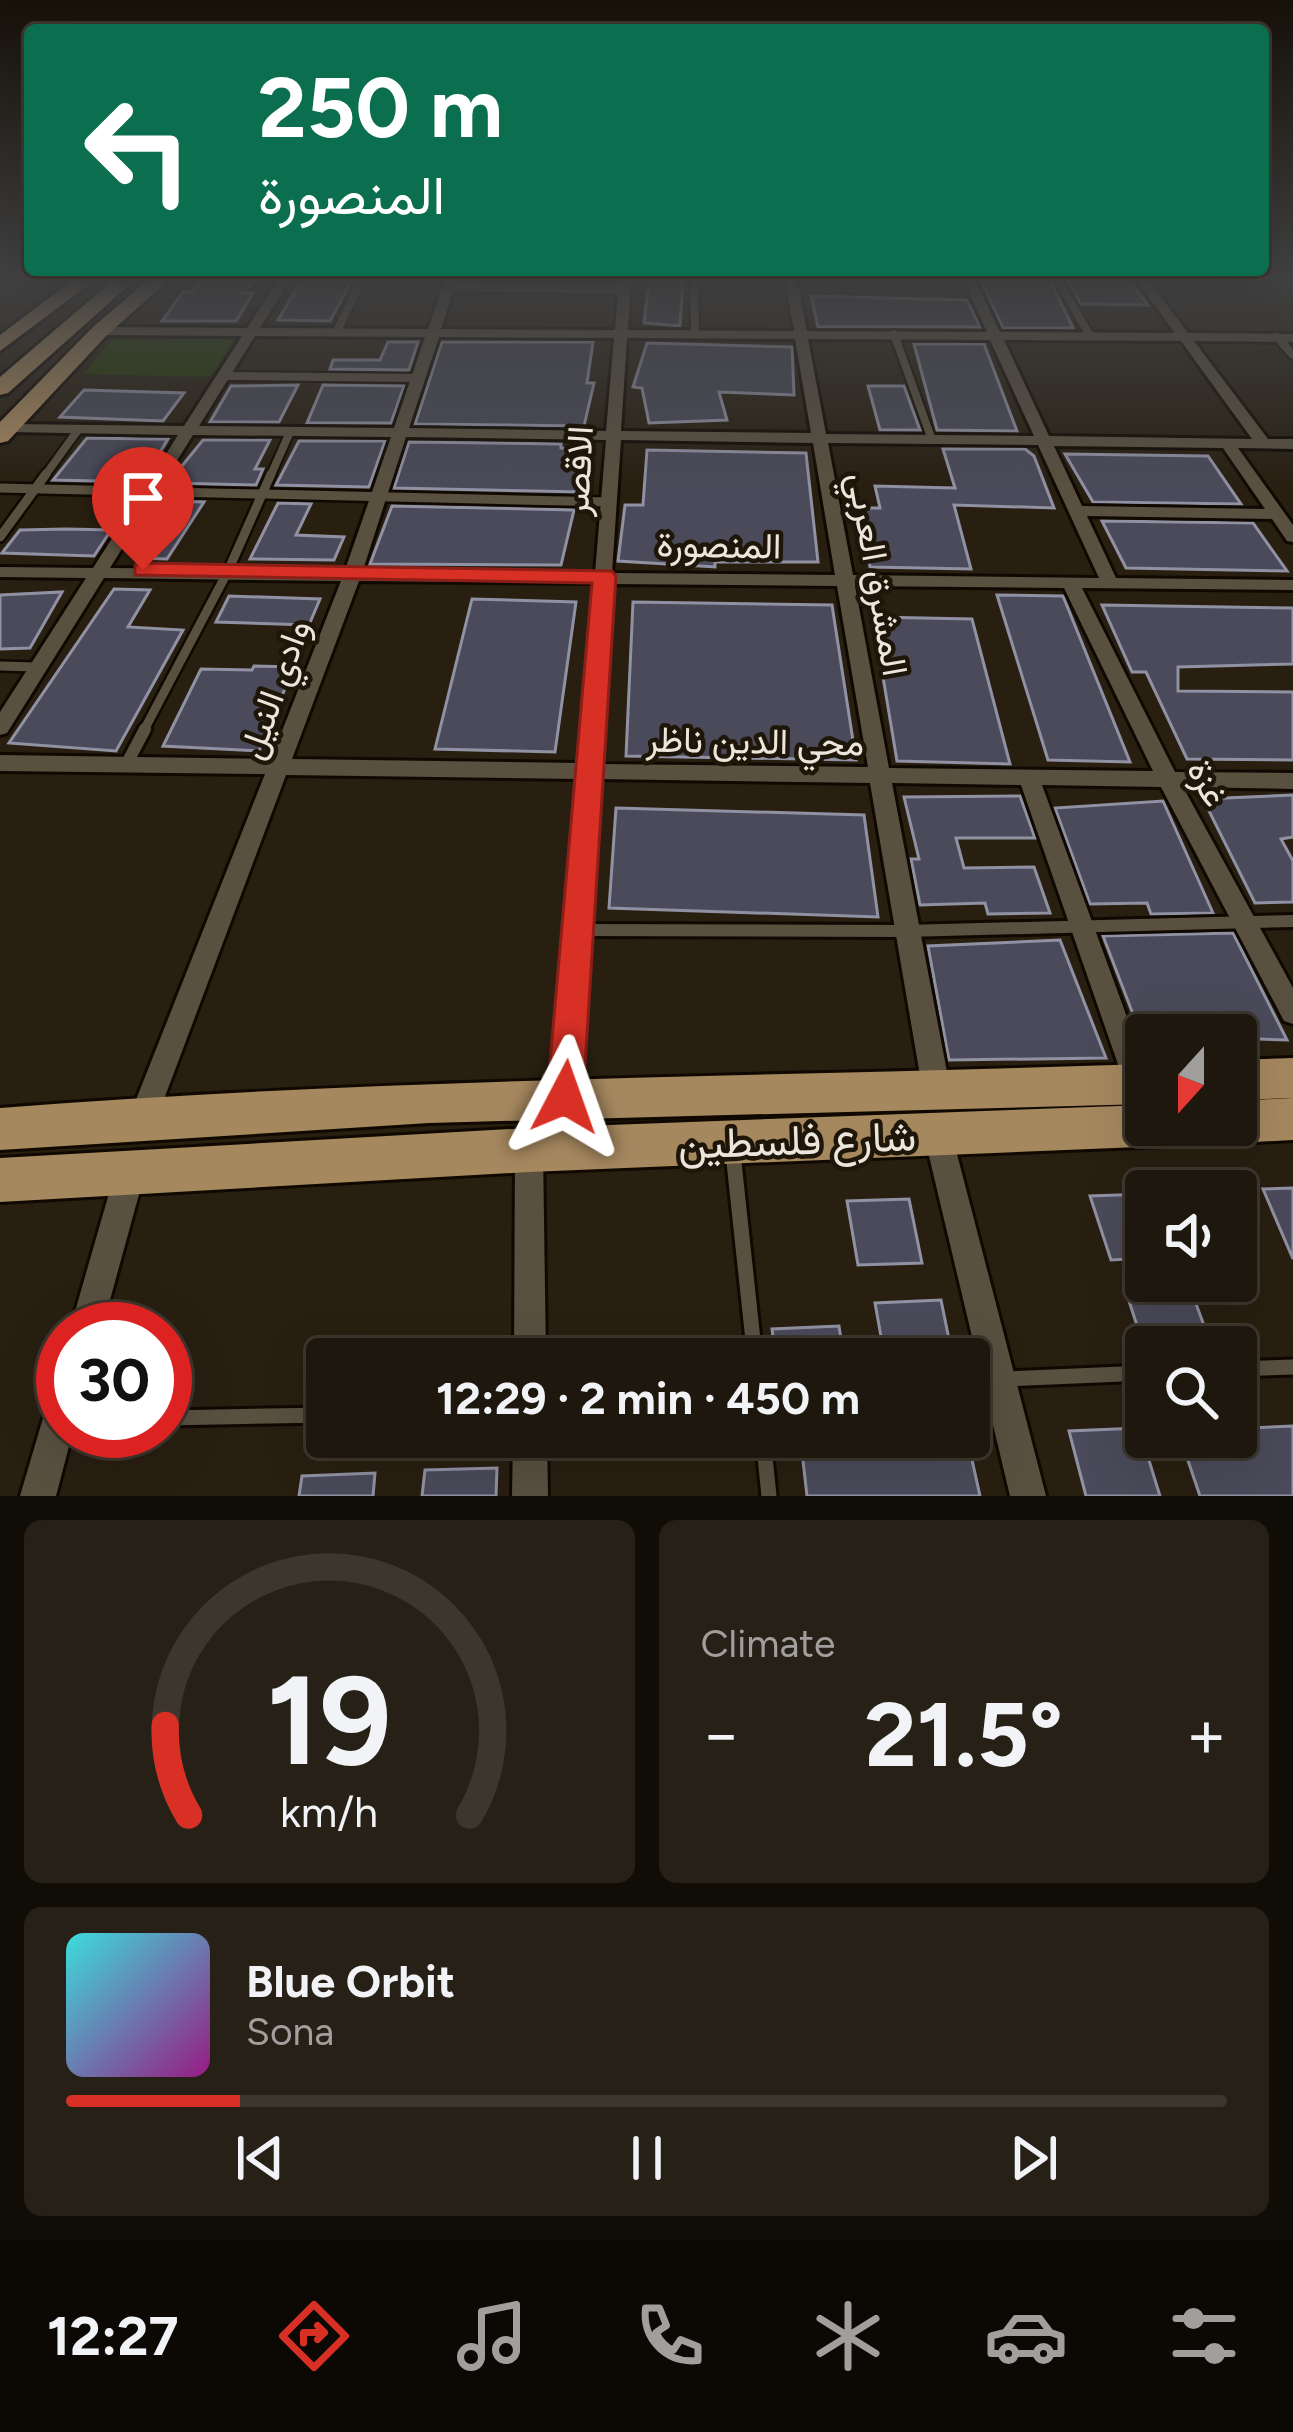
<!DOCTYPE html>
<html lang="en">
<head>
<meta charset="utf-8">
<style>
	:root { --surface:#1e170d; --page:#262016; --text:#f1f3f6; --muted:#a19f9d; --line:#3c362e; --accent:#d93025 }
	body { margin:0; font-family:Figtree,Vazirmatn,sans-serif; background:var(--page); color:var(--text); height:100vh; display:flex; flex-direction:column; font-size:45px; white-space:nowrap }
	* { box-sizing:border-box; margin:0 }
	p { font-size:39px; color:var(--muted) }
	.icon { flex:none; width:66px; height:66px; fill:none; stroke:currentColor; stroke-width:2; stroke-linecap:round; stroke-linejoin:round }
	.map { position:relative; height:1496px; overflow:hidden }
	.panel { display:flex; flex-direction:column; gap:24px; padding:24px; background:#100d07; flex:1 }
	.panel>* { flex:none }
	.top-card { position:absolute; left:24px; top:24px; width:1245px; height:252px; border-radius:12px; box-shadow:0 12px 48px #0002,0 0 0 3px var(--line); background:#0b6e4f; color:#fff; overflow:hidden }
	.needle { width:78px; rotate:201deg }
	.tools { position:absolute; left:1125px; top:1014px; display:grid; gap:24px }
	.tools a { display:grid; place-items:center; width:132px; height:132px; border-radius:12px; background:var(--surface); box-shadow:0 12px 48px #0002,0 0 0 3px var(--line); font-size:60px }
	.speed { position:absolute; left:36px; top:1302px; display:flex; gap:24px; font-size:60px; font-weight:700; text-align:center }
	.speed>* { display:grid; place-content:center; width:156px; height:156px; border-radius:50%; background:var(--surface); box-shadow:0 12px 48px #0002,0 0 0 3px var(--line); line-height:1 }
	.speed .limit { border:18px solid #d22; background:#fff; color:#111 }
	.pin { position:absolute; display:grid; place-items:center; width:102px; height:102px; color:#fff; margin:-123px -51px; border-radius:50% 50% 50% 0; rotate:-45deg; box-shadow:0 0 12px #0007 }
	.pin .icon { rotate:45deg }
	.me { position:absolute; width:132px; margin:-66px; rotate:4deg; stroke-linejoin:round; filter:drop-shadow(0 0 9px #0008) }
	.turn { display:flex; align-items:center; gap:42px; height:252px; padding:0 36px; font-size:54px }
	.turn .icon { width:156px; height:156px; stroke-width:2.5 }
	.turn b { display:block; font-size:84px; line-height:102px }
	.big { font-size:90px; font-weight:700; line-height:1.1 }
	.panel .tile { flex:1; display:flex; flex-direction:column; justify-content:center; gap:18px; min-width:0; padding:0 42px; border-radius:18px; background:var(--page) }
	.panel .dial { align-items:center; gap:0 }
	.dial svg { height:312px; overflow:visible; fill:none; stroke:var(--line); stroke-width:7; stroke-linecap:round; text-anchor:middle }
	.dial text { fill:var(--text); stroke:none }
	.song { display:flex; align-items:center; gap:36px }
	.cover { width:144px; height:144px; border-radius:18px; background:linear-gradient(135deg,hsl(180 70% 55%),hsl(310 70% 35%)) }
	.played { height:12px; border-radius:6px; background:linear-gradient(90deg,var(--accent) 15%,var(--line) 15%) }
	.keys { display:flex; justify-content:space-around; direction:ltr }
	.heat { display:flex; justify-content:space-between; align-items:center; font-size:66px; direction:ltr }
	.panel .tiles { flex:1; display:grid; gap:24px; grid-template-columns:1fr 1fr }
	.tile:last-child { grid-column:span 2 }
	.trip { position:absolute; left:306px; top:1338px; width:684px; height:120px; border-radius:12px; background:var(--surface); box-shadow:0 12px 48px #0002,0 0 0 3px var(--line); font-weight:700; line-height:120px; text-align:center }
	.menu { display:flex; height:192px; justify-content:space-around; align-items:center; background:#0c0905; color:var(--muted) }
	.menu .icon { width:84px; height:84px }
	.menu .selected { color:var(--accent) }
	.menu b { font-size:54px; color:var(--text) }
	.map>svg:first-child { display:block }
	.green { fill:#233a05 }
	.building { fill:#4a4a5a; stroke:#9191a4; stroke-width:3 }
	.lines { fill:none; stroke-linecap:round; stroke-linejoin:round }
	.service-far3-casing { stroke:#100901; stroke-width:12 }
	.service-far2-casing { stroke:#100901; stroke-width:14 }
	.service-far1-casing { stroke:#100901; stroke-width:18 }
	.service-casing { stroke:#100901; stroke-width:21 }
	.minor-casing { stroke:#100901; stroke-width:6 }
	.primary-casing { stroke:#100901; stroke-width:6 }
	.service-far3 { stroke:#595040; stroke-width:8 }
	.service-far2 { stroke:#595040; stroke-width:9 }
	.service-far1 { stroke:#595040; stroke-width:12 }
	.service { stroke:#595040; stroke-width:15 }
	.minor { fill:#595040; fill-rule:evenodd }
	.primary { fill:#a6885f; fill-rule:evenodd }
	.route { fill:#d93025; stroke:#8d1f18; stroke-width:3 }
	.labels { text-anchor:middle; dominant-baseline:central; stroke-width:9; stroke-linejoin:round; paint-order:stroke }
	.street-label { font-size:36px; fill:#ebe5dc; stroke:#1e1608 }
	.near-street-label { font-size:42px; fill:#ebe5dc; stroke:#1e1608 }
</style>
</head>
<body>
<div class="map">
<svg width="1293" height="1496" viewBox="0 0 1293 1496">
	<rect width="100%" height="100%" fill="#281f11"/>
	<path class="green" d="M112 339H225L233 341 213 374 206 377 84 374Z"/>
	<g class="building">
		<path d="M204 280H255L242 293H253L236 321H162L183 292H191Z"/>
		<path d="M302 280H352L330 321 278 320Z"/>
		<path d="M649 280H683L680 326 644 323Z"/>
		<path d="M981 280H1050L1073 328H1003Z"/>
		<path d="M1067 280H1128L1148 305 1081 304Z"/>
		<path d="M811 296 967 300 980 327H818Z"/>
		<path d="M388 342H418L409 370 330 369 333 360H380Z"/>
		<path d="M442 342H593L587 383H594L584 426 415 424Z"/>
		<path d="M647 343 792 347 794 395 719 392 727 420 649 423 642 388 633 387Z"/>
		<path d="M914 344H984L1017 431 937 430Z"/>
		<path d="M298 385 279 422H210L231 386Z"/>
		<path d="M323 385 404 386 391 423H307Z"/>
		<path d="M868 386H904L920 430H880Z"/>
		<path d="M84 390 184 393 163 421 60 417Z"/>
		<path d="M87 438 150 439H168L142 482 53 480Z"/>
		<path d="M203 440H270L255 469H263L256 485 168 483Z"/>
		<path d="M299 441H385L369 487 276 485Z"/>
		<path d="M409 442 561 444V448L590 452 583 492 394 488Z"/>
		<path d="M943 449H1025L1034 456 1054 508 954 505 971 569 870 567 860 508H880L875 486 955 488Z"/>
		<path d="M647 450 806 453 818 562H715V567L618 561 625 505H643Z"/>
		<path d="M1065 454 1208 456 1241 504 1093 502Z"/>
		<path d="M168 501 204 502 167 559 140 558 160 529 149 528Z"/>
		<path d="M278 503 311 504 296 535 344 537 334 560 250 559Z"/>
		<path d="M392 506 574 510 561 565 370 564Z"/>
		<path d="M1102 521 1253 523 1287 571 1126 568Z"/>
		<path d="M66 529 111 530 94 556 2 553 20 530Z"/>
		<path d="M114 589 150 590 128 627 183 630 116 751 9 743Z"/>
		<path d="M62 592 30 648 0 649V595Z"/>
		<path d="M997 595 1063 596 1130 762 1048 760Z"/>
		<path d="M229 596 320 599 309 625 216 622Z"/>
		<path d="M472 599 576 602 555 752 435 749Z"/>
		<path d="M633 602 832 605 856 760 626 756Z"/>
		<path d="M1102 605 1293 608V664L1178 667V691L1293 692V760L1187 759 1146 672H1132Z"/>
		<path d="M873 617 972 619 1010 764 897 761Z"/>
		<path d="M254 666 294 667 259 751 163 746 201 669 252 670Z"/>
		<path d="M1293 795V837L1281 839 1293 861V902L1255 903 1203 799Z"/>
		<path d="M1020 796 1035 838H956L964 868 1034 867 1050 913 988 914 985 903 920 905 911 859H919L904 797Z"/>
		<path d="M1163 801 1213 913 1151 914 1147 903 1090 904 1055 808Z"/>
		<path d="M616 808 864 815 878 917 609 908Z"/>
		<path d="M1233 933 1287 1040 1141 1035 1103 936Z"/>
		<path d="M1060 940 1106 1058 949 1060 928 946Z"/>
		<path d="M1293 1188V1259L1263 1189Z"/>
		<path d="M1146 1194V1258L1111 1260 1090 1196Z"/>
		<path d="M909 1199 922 1263 858 1265 847 1201Z"/>
		<path d="M1192 1293 1212 1347H1144L1127 1295Z"/>
		<path d="M941 1300 953 1359H885L875 1303Z"/>
		<path d="M839 1326 844 1359H776L772 1329Z"/>
		<path d="M1238 1398 1249 1428 1293 1426V1496H1200L1180 1437H1236Z"/>
		<path d="M1139 1428 1160 1496H1086L1069 1431Z"/>
		<path d="M895 1437H967L980 1496H807L801 1443Z"/>
		<path d="M497 1468 496 1496H422L425 1470Z"/>
		<path d="M375 1473 373 1496H299L302 1476Z"/>
	</g>
	<g class="lines">
		<g class="service-far3-casing">
			<g id="service-far3">
				<path d="M694 280 695 332"/>
				<path d="M1058 280 1090 336"/>
				<path d="M449 287 623 290"/>
				<path d="M338 329 361 280"/>
				<path d="M894 334 932 440"/>
				<path d="M1277 337 1293 355"/>
				<path d="M223 376 420 378"/>
				<path d="M44 477 78 430"/>
				<path d="M270 477 290 432"/>
			</g>
		</g>
		<g class="service-far2-casing">
			<g id="service-far2">
				<path d="M0 488 609 502"/>
				<path d="M0 537 46 474"/>
				<path d="M0 666 37 667"/>
				<path d="M143 732 228 571 271 474"/>
			</g>
		</g>
		<g class="service-far1-casing">
			<g id="service-far1">
				<path d="M126 765 145 729"/>
				<path d="M576 930 905 931 1293 921"/>
			</g>
		</g>
		<g class="service-casing">
			<g id="service">
				<path d="M733 1153 755 1359"/>
				<path d="M1236 1369 1293 1367"/>
				<path d="M1005 1379 1146 1373"/>
				<path d="M165 1418 327 1415"/>
				<path d="M763 1437 769 1496"/>
			</g>
		</g>
		<g class="minor-casing">
			<g id="minor">
				<path d="M278 280H290L260 328 428 329 445 280H457L441 329 615 330 619 280H631L628 330 794 331 785 280H797L807 331 987 332 963 280H975L1000 332 1175 333 1136 280H1148L1188 333 1293 334V342L1194 341 1268 439H1293V449L1238 448 1293 525V542L1287 541 1272 519 1087 516 1116 578 1293 580V590L1082 588 1175 772 1293 773V789L1183 787 1293 988V1024L1284 1021 1161 787 1042 785 1146 1069V1094L1138 1097 1128 1093 1021 785 892 783 951 1093 947 1102 937 1106 927 1102 923 1093 870 783 599 779 579 1097 575 1106 565 1110 555 1106 551 1097 578 779 286 775 158 1115 154 1124 144 1128 134 1124 130 1115 265 774 0 771V755L271 759 341 581 104 578 7 733 0 735V712L86 578 0 577V567L93 568 178 435 8 432 1 428 8 424 184 426 242 336 100 335 93 331 100 327 247 328ZM255 336 425 337 394 428 199 426ZM439 337 614 338 606 431 409 428ZM627 338 795 339 811 433 621 431ZM808 339 990 340 1034 436 826 434ZM1004 340 1181 341 1252 439 1049 436ZM193 435 391 437 345 570 110 568ZM406 437 606 440 595 573 363 570ZM621 440 813 443 835 575 612 573ZM828 443 1038 445 1099 578 853 575ZM1054 446 1223 448 1265 509 1082 506ZM359 581 594 583 579 763 292 759ZM612 584 837 586 868 767 600 764ZM855 586 1064 588 1153 771 889 768Z"/>
				<path d="M938 1122 948 1125 952 1135 1046 1496H1010L924 1135 928 1125Z"/>
				<path d="M529 1136 539 1140 543 1150 546 1359H514L515 1150 519 1140Z"/>
				<path d="M129 1162 139 1166 144 1176 102 1329H70L114 1176 119 1166Z"/>
				<path d="M63 1391V1431H73L56 1496H20L46 1408 51 1396Z"/>
				<path d="M513 1437H547L548 1496H512Z"/>
			</g>
		</g>
		<g class="primary-casing">
			<g id="primary">
				<path d="M73 280H95L0 351V335Z"/>
				<path d="M148 280H169L107 335 8 441 0 443V422L93 327Z"/>
				<path d="M110 283 127 287 8 393 0 395V377Z"/>
				<path d="M1293 1058V1098L1236 1100V1060Z"/>
				<path d="M1146 1064V1104L429 1123 0 1150V1108C381 1078 764 1077 1146 1064Z"/>
				<path d="M1293 1098V1140L1236 1143 1220 1137 1215 1125H1236V1101Z"/>
				<path d="M1146 1105V1125H1185L1179 1140 1163 1146 529 1172 0 1202V1158L529 1128Z"/>
			</g>
		</g>
		<use href="#service-far3" class="service-far3"/>
		<use href="#service-far2" class="service-far2"/>
		<use href="#service-far1" class="service-far1"/>
		<use href="#service" class="service"/>
		<use href="#minor" class="minor"/>
		<use href="#primary" class="primary"/>
	</g>
	<linearGradient id="sky" x2="0" y2="1"><stop stop-color="#161109"/><stop offset="0.57" stop-color="#424243"/><stop offset="1" stop-color="#424243" stop-opacity="0"/></linearGradient>
	<rect width="1293" height="489" fill="url(#sky)"/>
	<path class="route" d="M143 563 612 571 616 576 583 1097 578 1109 565 1113 552 1109 547 1097 592 583 135 575V565Z"/>
	<g class="labels">
		<g class="street-label">
			<text transform="translate(578 471) rotate(-87)">الاقصر</text>
			<text transform="translate(719 545) rotate(1)">المنصورة</text>
			<text transform="translate(878 574) rotate(80)">المشرق العربي</text>
			<text transform="translate(274 689) rotate(-70)">وادي النيل</text>
			<text transform="translate(755 741) rotate(1)">محي الدين ناظر</text>
			<text transform="translate(1208 783) rotate(62)">غزة</text>
		</g>
		<g class="near-street-label">
			<text transform="translate(797 1140) rotate(-2)">شارع فلسطين</text>
		</g>
	</g>
</svg>
<div class="tools">
<a><svg class="needle" viewBox="-14 -14 28 28"><path d="M0-13l5 13h-10z" fill="#e53935"/><path d="M0 13l5-13h-10z" fill="#a19f9d"/></svg></a>
<a><svg class="icon" aria-label="sound" viewBox="0 0 24 24"><path d="M4 9h4l5-4v14l-5-4H4zM17 9q2 3 0 6"/></svg></a>
<a><svg class="icon" aria-label="search" viewBox="0 0 24 24"><circle cx="10" cy="10" r="6"/><path d="M15 15l6 6"/></svg></a>
</div>
<div class="speed"><div class="limit">30</div></div>
<div class="pin" style="left:143px;top:570px;background:#d93025"><svg class="icon" aria-label="arrive" viewBox="0 0 24 24"><path d="M6 21V4h12l-3 4 3 4H6"/></svg></div>
<svg class="me" style="left:565px;top:1097px" viewBox="-20 -20 40 40"><path d="M0-17L14 15 0 8-14 15z" fill="#d93025" stroke="#fff" stroke-width="4"/></svg>
<div class="trip">12:29 · 2 min · 450 m</div>
<div class="top-card">
<div class="turn"><svg class="icon" aria-label="left" viewBox="0 0 24 24"><path d="M17 20v-9H6M10 6l-5 5 5 5"/></svg><div><b>250 m</b>المنصورة</div></div>
</div>
</div>
<section class="panel">
<div class="tiles">
<div class="tile dial"><svg viewBox="0 0 100 80">
<path d="M14 69A42 42 0 1 1 86 69"/>
<path d="M14 69A42 42 0 0 1 8 46" stroke="#d93025"/>
<text x="50" y="56" font-size="32" font-weight="700">19</text>
<text x="50" y="72" font-size="11">km/h</text>
</svg></div>
<div class="tile"><p>Climate</p>
<div class="heat"><a>−</a><b class="big">21.5°</b><a>+</a></div>
</div>
<div class="tile">
<div class="song"><i class="cover"></i><div><b>Blue Orbit</b><p>Sona</p></div></div>
<div class="played"></div>
<div class="keys"><svg class="icon" aria-label="previous" viewBox="0 0 24 24"><path d="M18 5L8 12l10 7zM5 5v14"/></svg><svg class="icon" aria-label="pause" viewBox="0 0 24 24"><path d="M8 5v14M16 5v14"/></svg><svg class="icon" aria-label="next" viewBox="0 0 24 24"><path d="M6 5l10 7-10 7zM19 5v14"/></svg></div>
</div>
</div>
</section>
<nav class="menu">
<b>12:27</b>
<svg class="icon selected" aria-label="directions" viewBox="0 0 24 24"><path d="M12 3l9 9-9 9-9-9zM9 14v-3h6M13 9l2 2-2 2"/></svg>
<svg class="icon" aria-label="music" viewBox="0 0 24 24"><path d="M9 18V5l10-2v13"/><circle cx="6" cy="18" r="3"/><circle cx="16" cy="16" r="3"/></svg>
<svg class="icon" aria-label="phone" viewBox="0 0 24 24"><path d="M5 4h4l2 5-3 2q2 4 5 5l2-3 5 2v4C11 20 4 13 5 4z"/></svg>
<svg class="icon" aria-label="climate" viewBox="0 0 24 24"><path d="M12 3v18M4 7l16 10M4 17L20 7"/></svg>
<svg class="icon" aria-label="car" viewBox="0 0 24 24"><path d="M5 17H2v-5l4-1 3-4h7l3 4 3 1v5h-3M9 17h6M6 11h13"/><circle cx="7" cy="17" r="2"/><circle cx="17" cy="17" r="2"/></svg>
<svg class="icon" aria-label="filters" viewBox="0 0 24 24"><path d="M4 7h16M4 17h16"/><circle cx="9" cy="7" r="2"/><circle cx="15" cy="17" r="2"/></svg>
</nav>
</body>
</html>
